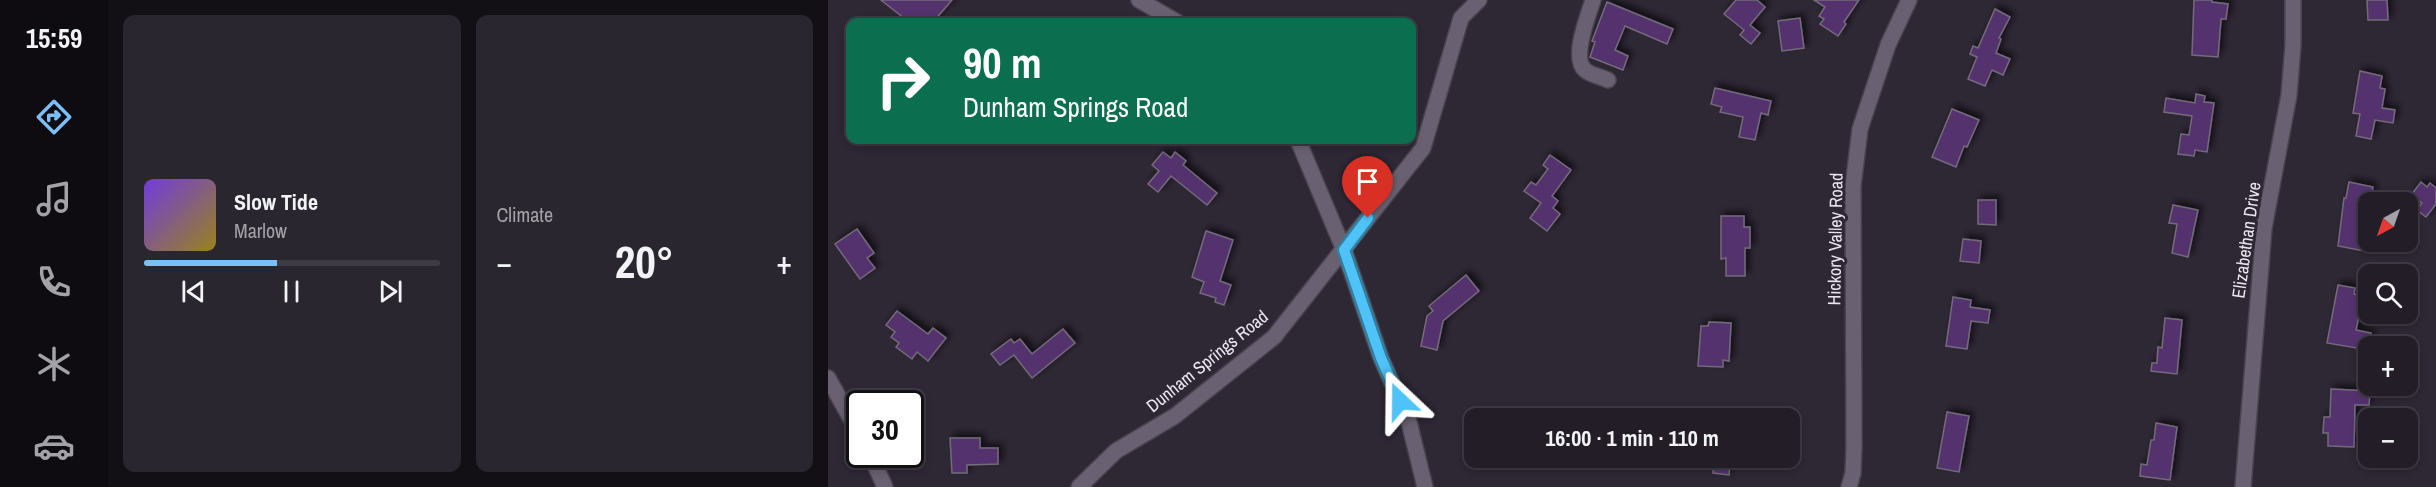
<!DOCTYPE html>
<html lang="en">
<head>
<meta charset="utf-8">
<style>
	:root { --surface:#221d27; --page:#2a262f; --text:#f1f3f6; --muted:#a2a2a7; --line:#3f3b44; --accent:#7bbef8 }
	body { margin:0; font-family:"Archivo Narrow",sans-serif; background:var(--page); color:var(--text); height:100vh; display:flex; flex-direction:column; font-size:22px; white-space:nowrap }
	* { box-sizing:border-box; margin:0 }
	p { font-size:20px; color:var(--muted) }
	.icon { flex:none; width:33px; height:33px; fill:none; stroke:currentColor; stroke-width:2; stroke-linecap:round; stroke-linejoin:round }
	.map { position:relative; flex:1; overflow:hidden }
	.sheet { display:flex; flex-direction:column; gap:15px; padding:15px; background:#131015; width:720px }
	.sheet>* { flex:none }
	.guide { position:absolute; left:18px; top:18px; width:570px; height:126px; border-radius:12px; box-shadow:0 3px 9px #0003,0 0 0 2px var(--line); background:#0b6e4f; color:#fff; overflow:hidden }
	.needle { width:39px; rotate:220deg }
	.fabs { position:absolute; left:1530px; top:192px; display:grid; gap:12px }
	.fabs a { display:grid; place-items:center; width:60px; height:60px; border-radius:12px; background:var(--surface); box-shadow:0 3px 9px #0003,0 0 0 2px var(--line); font-size:30px }
	.speed { position:absolute; left:18px; top:390px; display:flex; gap:12px; font-size:30px; font-weight:700; text-align:center }
	.speed>* { display:grid; place-content:center; width:78px; height:78px; border-radius:50%; background:var(--surface); box-shadow:0 3px 9px #0003,0 0 0 2px var(--line); line-height:1 }
	.speed .limit { border:3px solid #111; border-radius:9px; background:#fff; color:#111 }
	.pin { position:absolute; display:grid; place-items:center; width:51px; height:51px; color:#fff; margin:-62px -26px; border-radius:50% 50% 50% 0; rotate:-45deg; box-shadow:0 0 6px #0007 }
	.pin .icon { rotate:45deg }
	.me { position:absolute; width:66px; margin:-33px; rotate:337deg; stroke-linejoin:round; filter:drop-shadow(0 0 4px #0008) }
	.turn { display:flex; align-items:center; gap:21px; height:126px; padding:0 18px; font-size:27px }
	.turn .icon { width:78px; height:78px; stroke-width:2.5 }
	.turn b { display:block; font-size:42px; line-height:51px }
	.big { font-size:45px; font-weight:800; line-height:1.1 }
	.sheet .tile { flex:1; display:flex; flex-direction:column; justify-content:center; gap:9px; min-width:0; padding:0 21px; border-radius:12px; background:var(--page) }
	.song { display:flex; align-items:center; gap:18px }
	.cover { width:72px; height:72px; border-radius:9px; background:linear-gradient(135deg,hsl(260 70% 55%),hsl(50 70% 35%)) }
	.played { height:6px; border-radius:3px; background:linear-gradient(90deg,var(--accent) 45%,var(--line) 45%) }
	.keys { display:flex; justify-content:space-around; direction:ltr }
	.heat { display:flex; justify-content:space-between; align-items:center; font-size:33px; direction:ltr }
	.sheet .tiles { flex:1; display:grid; gap:15px; grid-template-columns:repeat(2,1fr) }
	.trip { position:absolute; left:636px; top:408px; width:336px; height:60px; border-radius:12px; background:var(--surface); box-shadow:0 3px 9px #0003,0 0 0 2px var(--line); font-weight:800; line-height:60px; text-align:center }
	main { display:flex; flex:1; min-height:0 }
	.tab-bar { display:flex; flex-direction:column; width:108px; justify-content:space-around; align-items:center; background:#0e0c10; color:var(--muted) }
	.tab-bar .icon { width:42px; height:42px }
	.tab-bar .on { color:var(--accent) }
	.tab-bar b { font-size:27px; color:var(--text) }
	.map>svg:first-child { display:block }
	.building { fill:#53316e; stroke:#736b7b; stroke-width:1.5; filter:url(#shadow) }
	.lines { fill:none; stroke-linecap:round; stroke-linejoin:round }
	.minor-casing { stroke:#49434e; stroke-width:18 }
	.minor { stroke:#696171; stroke-width:15 }
	.route-casing { stroke:#337fa1; stroke-width:15 }
	.route { stroke:#4fc3f7; stroke-width:10 }
	.labels { text-anchor:middle; dominant-baseline:central; stroke-width:6; stroke-linejoin:round; paint-order:stroke }
	.street-label { font-size:18px; fill:#eae5ee; stroke:#2e2734 }
</style>
</head>
<body>
<main>
<nav class="tab-bar">
<b>15:59</b>
<svg class="icon on" aria-label="directions" viewBox="0 0 24 24"><path d="M12 3l9 9-9 9-9-9zM9 14v-3h6M13 9l2 2-2 2"/></svg>
<svg class="icon" aria-label="music" viewBox="0 0 24 24"><path d="M9 18V5l10-2v13"/><circle cx="6" cy="18" r="3"/><circle cx="16" cy="16" r="3"/></svg>
<svg class="icon" aria-label="phone" viewBox="0 0 24 24"><path d="M5 4h4l2 5-3 2q2 4 5 5l2-3 5 2v4C11 20 4 13 5 4z"/></svg>
<svg class="icon" aria-label="climate" viewBox="0 0 24 24"><path d="M12 3v18M4 7l16 10M4 17L20 7"/></svg>
<svg class="icon" aria-label="car" viewBox="0 0 24 24"><path d="M5 17H2v-5l4-1 3-4h7l3 4 3 1v5h-3M9 17h6M6 11h13"/><circle cx="7" cy="17" r="2"/><circle cx="17" cy="17" r="2"/></svg>
</nav>
<section class="sheet">
<div class="tiles">
<div class="tile">
<div class="song"><i class="cover"></i><div><b>Slow Tide</b><p>Marlow</p></div></div>
<div class="played"></div>
<div class="keys"><svg class="icon" aria-label="previous" viewBox="0 0 24 24"><path d="M18 5L8 12l10 7zM5 5v14"/></svg><svg class="icon" aria-label="pause" viewBox="0 0 24 24"><path d="M8 5v14M16 5v14"/></svg><svg class="icon" aria-label="next" viewBox="0 0 24 24"><path d="M6 5l10 7-10 7zM19 5v14"/></svg></div>
</div>
<div class="tile"><p>Climate</p>
<div class="heat"><a>−</a><b class="big">20°</b><a>+</a></div>
</div>
</div>
</section>
<div class="map">
<svg width="1608" height="487" viewBox="0 0 1608 487">
	<defs>
		<filter id="shadow"><feDropShadow dx="4" dy="-4" stdDeviation="3" flood-color="#0009"/></filter>
	</defs>
	<rect width="100%" height="100%" fill="#2e2734"/>
	<g class="building">
		<path d="M53 0H124L105 22H81Z"/>
		<path d="M908 0H929L937 7 922 25 932 33 923 44 912 35 916 30 896 14Z"/>
		<path d="M986 0H1031L1016 22 1018 24 1010 36 992 24 996 19 991 16 997 7Z"/>
		<path d="M1366 0H1384V2L1400 4 1398 19H1393L1390 57 1364 55Z"/>
		<path d="M1539 0H1559L1560 20H1540Z"/>
		<path d="M779 2 845 29 839 44 797 26 787 50 800 56 795 70 762 57 767 42 764 41Z"/>
		<path d="M1167 9 1182 17 1171 38 1173 39 1168 53 1182 59 1175 75 1164 70 1157 86 1140 79 1149 57 1142 54 1145 46 1150 48Z"/>
		<path d="M972 18 976 48 954 51 950 21Z"/>
		<path d="M1532 71 1554 76 1552 88 1557 89 1554 108 1567 110 1565 123 1547 120 1543 139 1528 136 1532 114 1525 113Z"/>
		<path d="M887 88 943 101 940 115 933 113 927 140 911 137 915 117 892 112 894 107 883 104Z"/>
		<path d="M1368 94 1377 96 1376 102 1386 103 1379 152 1367 150 1366 156 1350 154 1353 134 1361 135 1364 116 1336 112 1338 98 1367 103Z"/>
		<path d="M1124 109 1151 120 1139 147 1136 146 1128 167 1104 157Z"/>
		<path d="M335 152 343 158 347 152 358 161 355 165 389 193 379 205 343 176 330 192 320 184 331 171 324 165Z"/>
		<path d="M722 155 743 170 724 196 730 201 725 208 732 214 719 231 702 218 713 203 696 191 703 182 708 185 720 169 715 165Z"/>
		<path d="M1521 182 1545 187 1542 202H1540V242H1549L1547 253 1510 246 1516 198H1518Z"/>
		<path d="M1593 182 1599 187 1602 183 1608 188V204L1598 217 1589 210 1594 203 1583 195Z"/>
		<path d="M1150 200H1168V225L1150 224Z"/>
		<path d="M1345 205 1370 210 1360 257 1344 253 1349 224 1341 223Z"/>
		<path d="M893 216H916V227H922V248H917V276H898V258L893 259Z"/>
		<path d="M29 229 46 253 39 258 47 268 32 279 7 244Z"/>
		<path d="M378 231 405 240 392 281 403 285 396 305 387 302 388 298 372 293 376 282 364 277Z"/>
		<path d="M1135 239 1153 241 1151 263 1132 261Z"/>
		<path d="M638 275 651 291 615 321 609 350 593 346 599 316 605 311 601 306Z"/>
		<path d="M1510 285 1527 288 1526 294 1540 296V312L1532 311 1528 330 1543 333 1540 350 1499 343Z"/>
		<path d="M1125 297 1143 300 1142 307 1162 310 1160 323 1143 321 1139 349 1118 346Z"/>
		<path d="M69 311 100 334 105 328 118 338 100 361 89 352 84 359 68 347 71 343 63 337 67 332 58 325Z"/>
		<path d="M1337 318 1354 320 1349 374 1323 371 1324 363H1329L1330 347 1334 348Z"/>
		<path d="M881 322 903 323 901 361 895 360V367L870 366 873 326H880Z"/>
		<path d="M235 329 247 343 204 378 186 355 172 365 163 354 183 339 186 343 192 339 204 354Z"/>
		<path d="M1503 389 1542 391 1541 405H1527L1526 447 1500 446V433H1495L1496 417H1502Z"/>
		<path d="M1119 412 1141 416 1131 472 1109 468Z"/>
		<path d="M1328 423 1349 427 1342 480 1312 476 1313 464 1319 465 1323 440H1326Z"/>
		<path d="M122 438H152V448H170V464L139 465V473H124Z"/>
		<path d="M886 460 902 462 901 475 885 473Z"/>
	</g>
	<g class="lines">
		<g class="minor-casing">
			<g id="minor">
				<path d="M311 0 349 22"/>
				<path d="M765 0C760 16 743 58 757 70 762 75 774 77 780 80"/>
				<path d="M470 140 516 250 553 358 581 422 597 487"/>
				<path d="M0 378 32 435"/>
				<path d="M42 454 57 487"/>
				<path d="M251 487 288 451 347 416 446 337 595 148 633 18 651 0"/>
				<path d="M1021 487 1025 473 1026 447 1025 186 1032 129 1060 45 1081 0"/>
				<path d="M1415 487 1436 228 1461 95 1465 45V0"/>
			</g>
		</g>
		<use href="#minor" class="minor"/>
	</g>
	<g class="lines">
		<g class="route-casing">
			<path id="route" d="M540 218 516 250 553 358 572 401"/>
		</g>
		<use href="#route" class="route"/>
	</g>
	<g class="labels">
		<g class="street-label">
			<text transform="translate(1007 239) rotate(-89)">Hickory Valley Road</text>
			<text transform="translate(1418 240) rotate(-82)">Elizabethan Drive</text>
			<text transform="translate(379 361) rotate(-39)">Dunham Springs Road</text>
		</g>
	</g>
</svg>
<div class="fabs">
<a><svg class="needle" viewBox="-14 -14 28 28"><path d="M0-13l5 13h-10z" fill="#e53935"/><path d="M0 13l5-13h-10z" fill="#a2a2a7"/></svg></a>
<a><svg class="icon" aria-label="search" viewBox="0 0 24 24"><circle cx="10" cy="10" r="6"/><path d="M15 15l6 6"/></svg></a>
<a>+</a>
<a>−</a>
</div>
<div class="speed"><div class="limit">30</div></div>
<div class="pin" style="left:540px;top:218px;background:#d93025"><svg class="icon" aria-label="arrive" viewBox="0 0 24 24"><path d="M6 21V4h12l-3 4 3 4H6"/></svg></div>
<svg class="me" style="left:572px;top:401px" viewBox="-20 -20 40 40"><path d="M0-17L14 15 0 8-14 15z" fill="#4fc3f7" stroke="#fff" stroke-width="4"/></svg>
<div class="trip">16:00 · 1 min · 110 m</div>
<div class="guide">
<div class="turn"><svg class="icon" aria-label="right" viewBox="0 0 24 24"><path d="M7 20v-9h11M14 6l5 5-5 5"/></svg><div><b>90 m</b>Dunham Springs Road</div></div>
</div>
</div>
</main>
</body>
</html>
